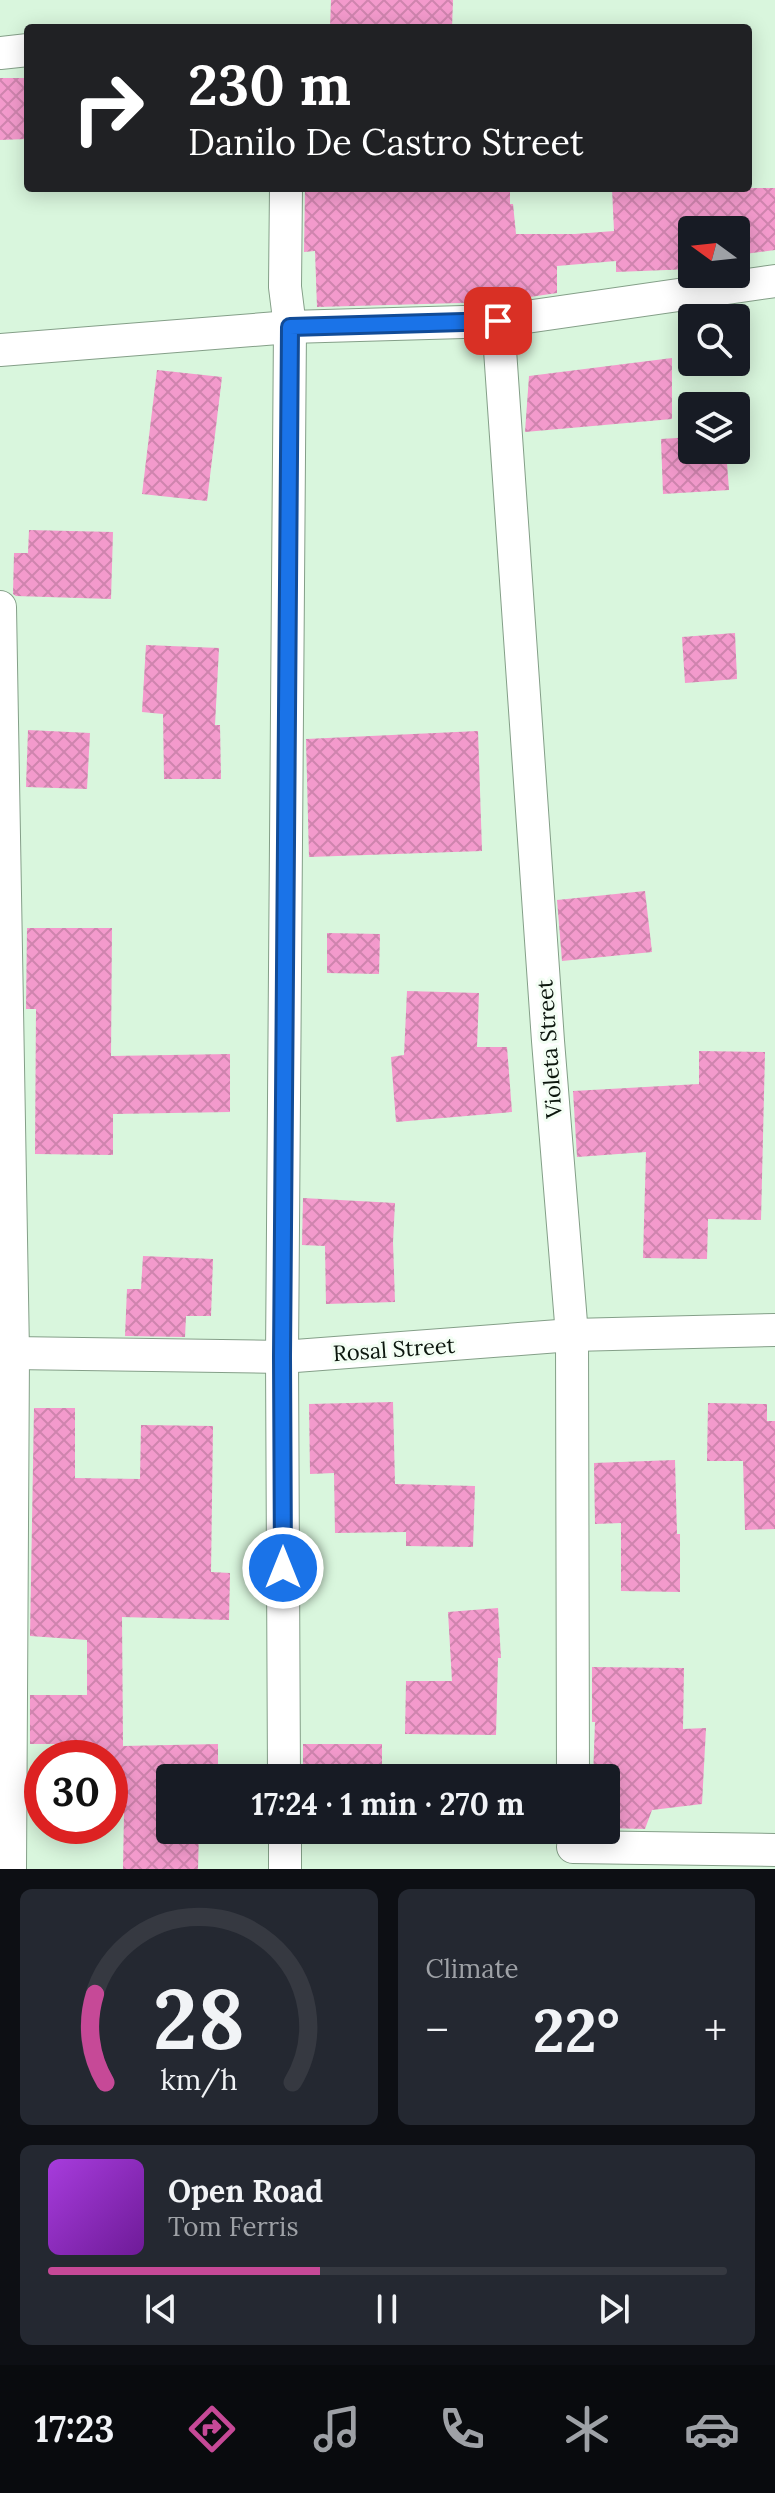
<!DOCTYPE html>
<html lang="en">
<head>
<meta charset="utf-8">
<style>
	:root { --surface:#171b24; --page:#242831; --text:#f1f3f6; --muted:#9ea1a6; --line:#363941; --accent:#c64997 }
	body { margin:0; font-family:Lora,serif; background:var(--page); color:var(--text); height:100vh; display:flex; flex-direction:column; font-size:30px; white-space:nowrap }
	* { box-sizing:border-box; margin:0 }
	p { font-size:26px; color:var(--muted) }
	.icon { flex:none; width:44px; height:44px; fill:none; stroke:currentColor; stroke-width:2; stroke-linecap:round; stroke-linejoin:round }
	.map { position:relative; height:1869px; overflow:hidden }
	.drawer { display:flex; flex-direction:column; gap:20px; padding:20px; background:#0d0f14; flex:1 }
	.drawer>* { flex:none }
	.hud { position:absolute; left:24px; top:24px; width:728px; height:168px; border-radius:8px; box-shadow:0 4px 20px #0003; background:#202124; color:#fff; overflow:hidden }
	.needle { width:52px; rotate:285deg }
	.fabs { position:absolute; left:678px; top:216px; display:grid; gap:16px }
	.fabs a { display:grid; place-items:center; width:72px; height:72px; border-radius:8px; background:var(--surface); box-shadow:0 4px 20px #0003; font-size:40px }
	.speed { position:absolute; left:24px; top:1740px; display:flex; gap:16px; font-size:40px; font-weight:700; text-align:center }
	.speed>* { display:grid; place-content:center; width:104px; height:104px; border-radius:50%; background:var(--surface); box-shadow:0 4px 20px #0003; line-height:1 }
	.speed .limit { border:12px solid #d22; background:#fff; color:#111 }
	.pin { position:absolute; display:grid; place-items:center; width:68px; height:68px; color:#fff; margin:-34px; border-radius:16px; box-shadow:0 4px 12px #0006 }
	.me { position:absolute; width:88px; margin:-44px; rotate:0deg; stroke-linejoin:round; filter:drop-shadow(0 0 6px #0008) }
	.turn { display:flex; align-items:center; gap:28px; height:168px; padding:0 32px; font-size:36px }
	.turn .icon { width:104px; height:104px; stroke-width:2.5 }
	.turn b { display:block; font-size:56px; line-height:68px }
	.big { font-size:60px; font-weight:700; line-height:1.1 }
	.drawer .card { flex:1; display:flex; flex-direction:column; justify-content:center; gap:12px; min-width:0; padding:0 28px; border-radius:12px; background:var(--page) }
	.drawer .dial { align-items:center; gap:0 }
	.dial svg { height:208px; overflow:visible; fill:none; stroke:var(--line); stroke-width:7; stroke-linecap:round; text-anchor:middle }
	.dial text { fill:var(--text); stroke:none }
	.song { display:flex; align-items:center; gap:24px }
	.cover { width:96px; height:96px; border-radius:12px; background:linear-gradient(135deg,hsl(280 70% 55%),hsl(280 70% 35%)) }
	.played { height:8px; border-radius:4px; background:linear-gradient(90deg,var(--accent) 40%,var(--line) 40%) }
	.keys { display:flex; justify-content:space-around; direction:ltr }
	.heat { display:flex; justify-content:space-between; align-items:center; font-size:44px; direction:ltr }
	.drawer .tiles { flex:1; display:grid; gap:20px; grid-template-columns:1fr 1fr }
	.card:last-child { grid-column:span 2 }
	.trip { position:absolute; left:156px; top:1764px; width:464px; height:80px; border-radius:8px; background:var(--surface); box-shadow:0 4px 20px #0003; font-weight:700; line-height:80px; text-align:center }
	.dock { display:flex; height:128px; justify-content:space-around; align-items:center; background:#090b0e; color:var(--muted) }
	.dock .icon { width:56px; height:56px }
	.dock .current { color:var(--accent) }
	.dock b { font-size:36px; color:var(--text) }
	.map>svg:first-child { display:block }
	.building { fill:url(#building-cross-hatch) }
	.lines { fill:none; stroke-linecap:round; stroke-linejoin:round }
	.minor-casing { stroke:#849f88; stroke-width:34 }
	.minor { stroke:#fff; stroke-width:32 }
	.route-casing { stroke:#114b97; stroke-width:20 }
	.route { stroke:#1a73e8; stroke-width:14 }
	.labels { text-anchor:middle; dominant-baseline:central; stroke-width:6; stroke-linejoin:round; paint-order:stroke }
	.street-label { font-size:22px; fill:#0c160e; stroke:#f3fef4 }
</style>
</head>
<body>
<div class="map">
<svg width="775" height="1869" viewBox="0 0 775 1869">
	<defs>
		<pattern id="building-cross-hatch" width="8" height="8" patternUnits="userSpaceOnUse" patternTransform="scale(2)"><rect width="8" height="8" fill="#f39acc"/><path d="M0 0l8 8M0 8l8-8" fill="none" stroke="#cf84ae"/></pattern>
	</defs>
	<rect width="100%" height="100%" fill="#d9f6dd"/>
	<g class="building">
		<path d="M331 0H453L452 28H330Z"/>
		<path d="M0 78H28V139L0 140Z"/>
		<path d="M305 188H510V204H513L516 234H575L614 231 612 188H775V250L736 255V230H692V269L616 272V261L557 266V293L496 302 317 307 315 251 304 252Z"/>
		<path d="M672 358V419L525 432 529 376Z"/>
		<path d="M157 370 222 377 207 501 142 494Z"/>
		<path d="M692 437V450H726L729 490 663 494 661 439Z"/>
		<path d="M29 530 113 532 111 599 16 596 13 594 14 553H28Z"/>
		<path d="M735 633 737 679 685 683 682 637Z"/>
		<path d="M146 645 219 648 215 725H220L221 779H164L163 714 142 712Z"/>
		<path d="M28 730 90 733 87 789 26 787Z"/>
		<path d="M478 731 482 851 309 857 306 739Z"/>
		<path d="M645 891 652 952 562 961 557 900Z"/>
		<path d="M27 928H112L111 1056 230 1054V1112L113 1114V1155L35 1154 36 1009H26Z"/>
		<path d="M327 933 380 934 379 974 327 973Z"/>
		<path d="M407 991 479 993 477 1047H507L512 1112 396 1122 391 1057 404 1055Z"/>
		<path d="M699 1051 765 1052 761 1220 708 1219 707 1259 643 1258 646 1152 577 1157 573 1091 699 1084Z"/>
		<path d="M303 1198 395 1203 393 1242 395 1302 326 1304 325 1246 302 1245Z"/>
		<path d="M143 1256 213 1259 211 1316H186L185 1337 125 1336 127 1289H141Z"/>
		<path d="M393 1402 395 1484 475 1486 473 1547 406 1546V1532L335 1533 334 1473 310 1474 309 1404Z"/>
		<path d="M708 1403 767 1404V1421H775V1529L745 1530 743 1461H707Z"/>
		<path d="M34 1408H75V1478L140 1479 141 1425 213 1426 211 1572 230 1573 229 1620 122 1617 123 1746 218 1744V1778H170V1830H199L198 1869H123L124 1812H110V1758H64V1744H30V1695H87V1640L30 1636Z"/>
		<path d="M675 1460 677 1534H680V1592L621 1591V1523L595 1524 594 1463Z"/>
		<path d="M498 1608 501 1658H498L496 1735 405 1734 406 1681H452L448 1612Z"/>
		<path d="M592 1667 684 1668 683 1729 706 1728 702 1804 652 1810 645 1829 606 1828V1778H593L595 1722H592Z"/>
		<rect x="303" y="1744" width="79" height="34"/>
	</g>
	<g class="lines">
		<g class="minor-casing">
			<g id="minor">
				<path d="M0 53 28 50"/>
				<path d="M498 321 548 1041 572 1335 573 1778"/>
				<path d="M0 350 290 327 498 321 775 281"/>
				<path d="M0 607 13 1353 10 1869"/>
				<path d="M13 1353 282 1357 572 1335 775 1330"/>
				<path d="M284 1778 282 1357 290 327 285 287 286 188"/>
				<path d="M285 1830V1869"/>
				<path d="M573 1847 775 1850"/>
			</g>
		</g>
		<use href="#minor" class="minor"/>
	</g>
	<g class="lines">
		<g class="route-casing">
			<path id="route" d="M283 1568 282 1357 290 327 498 321"/>
		</g>
		<use href="#route" class="route"/>
	</g>
	<g class="labels">
		<g class="street-label">
			<text transform="translate(549 1049) rotate(-94)">Violeta Street</text>
			<text transform="translate(394 1349) rotate(-4)">Rosal Street</text>
		</g>
	</g>
</svg>
<div class="fabs">
<a><svg class="needle" viewBox="-14 -14 28 28"><path d="M0-13l5 13h-10z" fill="#e53935"/><path d="M0 13l5-13h-10z" fill="#9ea1a6"/></svg></a>
<a><svg class="icon" aria-label="search" viewBox="0 0 24 24"><circle cx="10" cy="10" r="6"/><path d="M15 15l6 6"/></svg></a>
<a><svg class="icon" aria-label="layers" viewBox="0 0 24 24"><path d="M12 4l9 5-9 5-9-5zM3 14l9 5 9-5"/></svg></a>
</div>
<div class="speed"><div class="limit">30</div></div>
<div class="pin" style="left:498px;top:321px;background:#d93025"><svg class="icon" aria-label="arrive" viewBox="0 0 24 24"><path d="M6 21V4h12l-3 4 3 4H6"/></svg></div>
<svg class="me" style="left:283px;top:1568px" viewBox="-20 -20 40 40"><circle r="17" fill="#1a73e8" stroke="#fff" stroke-width="3"/><path d="M0-11L8 9 0 5-8 9z" fill="#fff"/></svg>
<div class="trip">17:24 · 1 min · 270 m</div>
<div class="hud">
<div class="turn"><svg class="icon" aria-label="right" viewBox="0 0 24 24"><path d="M7 20v-9h11M14 6l5 5-5 5"/></svg><div><b>230 m</b>Danilo De Castro Street</div></div>
</div>
</div>
<section class="drawer">
<div class="tiles">
<div class="card dial"><svg viewBox="0 0 100 80">
<path d="M14 69A42 42 0 1 1 86 69"/>
<path d="M14 69A42 42 0 0 1 10 35" stroke="#c64997"/>
<text x="50" y="56" font-size="32" font-weight="700">28</text>
<text x="50" y="72" font-size="11">km/h</text>
</svg></div>
<div class="card"><p>Climate</p>
<div class="heat"><a>−</a><b class="big">22°</b><a>+</a></div>
</div>
<div class="card">
<div class="song"><i class="cover"></i><div><b>Open Road</b><p>Tom Ferris</p></div></div>
<div class="played"></div>
<div class="keys"><svg class="icon" aria-label="previous" viewBox="0 0 24 24"><path d="M18 5L8 12l10 7zM5 5v14"/></svg><svg class="icon" aria-label="pause" viewBox="0 0 24 24"><path d="M8 5v14M16 5v14"/></svg><svg class="icon" aria-label="next" viewBox="0 0 24 24"><path d="M6 5l10 7-10 7zM19 5v14"/></svg></div>
</div>
</div>
</section>
<nav class="dock">
<b>17:23</b>
<svg class="icon current" aria-label="directions" viewBox="0 0 24 24"><path d="M12 3l9 9-9 9-9-9zM9 14v-3h6M13 9l2 2-2 2"/></svg>
<svg class="icon" aria-label="music" viewBox="0 0 24 24"><path d="M9 18V5l10-2v13"/><circle cx="6" cy="18" r="3"/><circle cx="16" cy="16" r="3"/></svg>
<svg class="icon" aria-label="phone" viewBox="0 0 24 24"><path d="M5 4h4l2 5-3 2q2 4 5 5l2-3 5 2v4C11 20 4 13 5 4z"/></svg>
<svg class="icon" aria-label="climate" viewBox="0 0 24 24"><path d="M12 3v18M4 7l16 10M4 17L20 7"/></svg>
<svg class="icon" aria-label="car" viewBox="0 0 24 24"><path d="M5 17H2v-5l4-1 3-4h7l3 4 3 1v5h-3M9 17h6M6 11h13"/><circle cx="7" cy="17" r="2"/><circle cx="17" cy="17" r="2"/></svg>
</nav>
</body>
</html>
